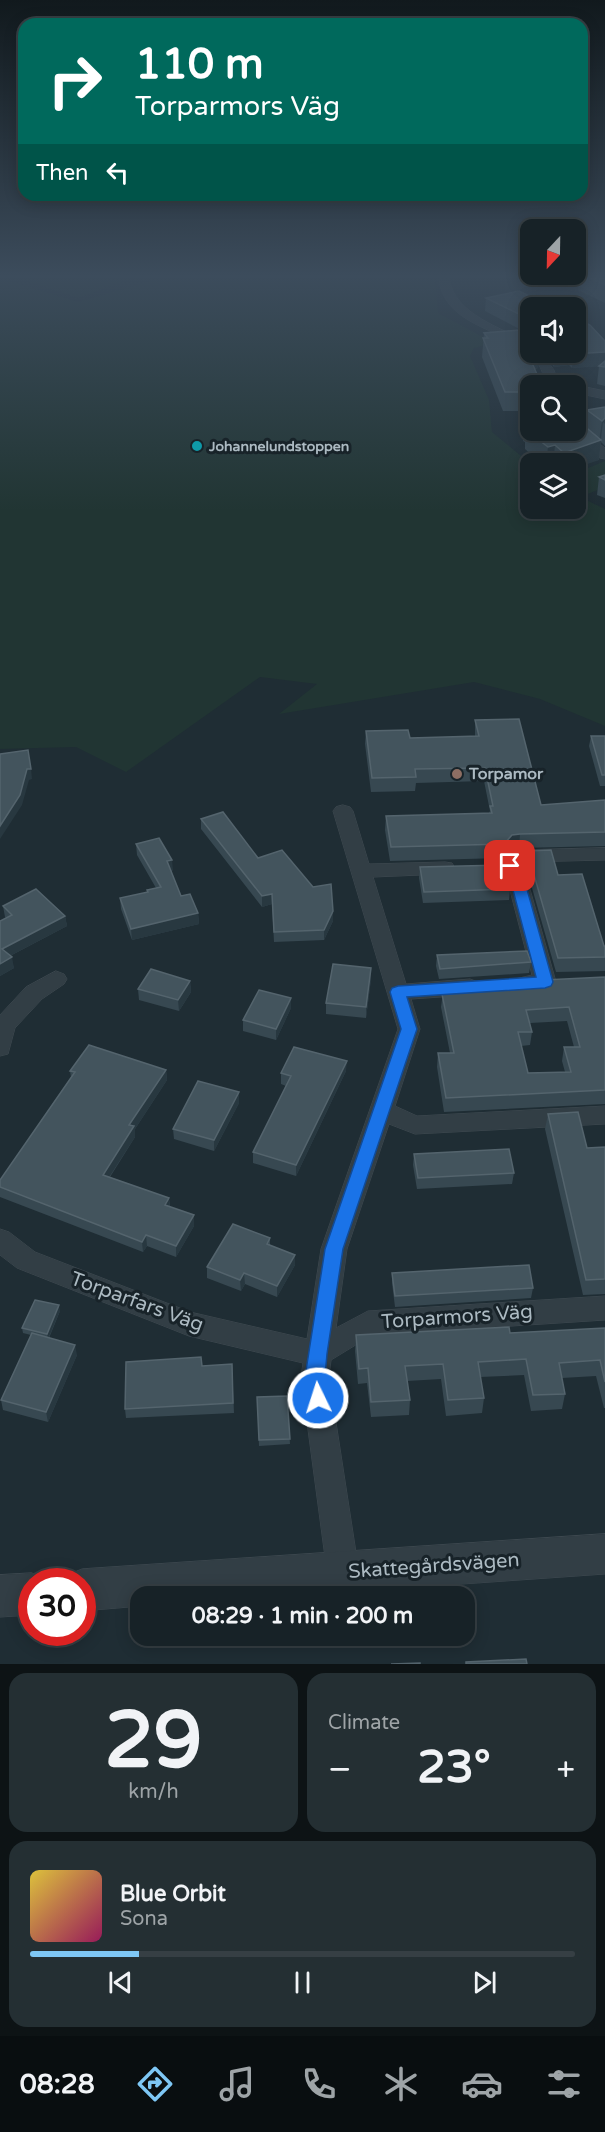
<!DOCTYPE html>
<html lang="en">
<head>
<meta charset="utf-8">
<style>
	:root { --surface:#172227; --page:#242f33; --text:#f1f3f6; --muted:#9ea4a7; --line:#363f44; --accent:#7ec7f5 }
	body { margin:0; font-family:"Varela Round",sans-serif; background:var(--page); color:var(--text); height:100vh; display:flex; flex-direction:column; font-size:22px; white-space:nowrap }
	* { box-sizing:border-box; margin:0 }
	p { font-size:20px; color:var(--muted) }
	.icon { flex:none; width:33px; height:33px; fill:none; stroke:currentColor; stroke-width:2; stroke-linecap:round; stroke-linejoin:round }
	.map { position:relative; height:1664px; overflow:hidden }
	.side { display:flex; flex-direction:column; gap:9px; padding:9px; background:#0d1315; flex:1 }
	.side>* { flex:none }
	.banner { position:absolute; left:18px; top:18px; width:570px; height:183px; border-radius:18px; box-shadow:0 3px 15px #0003,0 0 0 2px var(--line); background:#00695c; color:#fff; overflow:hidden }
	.needle { width:39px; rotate:202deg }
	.buttons { position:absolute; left:520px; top:219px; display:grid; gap:12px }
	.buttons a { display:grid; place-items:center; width:66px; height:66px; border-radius:12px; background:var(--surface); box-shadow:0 3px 15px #0003,0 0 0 2px var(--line); font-size:30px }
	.speed { position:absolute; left:18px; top:1568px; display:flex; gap:12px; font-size:30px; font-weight:700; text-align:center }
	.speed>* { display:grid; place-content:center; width:78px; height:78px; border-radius:50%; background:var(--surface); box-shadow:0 3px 15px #0003,0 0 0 2px var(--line); line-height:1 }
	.speed .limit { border:9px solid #d22; background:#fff; color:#111 }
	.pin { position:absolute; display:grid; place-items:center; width:51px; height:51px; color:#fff; margin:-26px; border-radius:12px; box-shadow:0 3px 9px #0006 }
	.me { position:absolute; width:66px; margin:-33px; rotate:356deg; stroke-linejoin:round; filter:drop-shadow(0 0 4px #0008) }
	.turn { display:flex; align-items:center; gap:21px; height:126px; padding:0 18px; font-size:27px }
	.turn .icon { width:78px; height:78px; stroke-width:2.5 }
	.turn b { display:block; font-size:42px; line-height:51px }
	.then { display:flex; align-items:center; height:57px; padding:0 18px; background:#0003; gap:12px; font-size:22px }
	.big { font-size:45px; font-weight:800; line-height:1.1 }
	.side .widget { flex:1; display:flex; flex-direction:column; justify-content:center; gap:9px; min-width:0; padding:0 21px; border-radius:18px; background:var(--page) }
	.side .dial { align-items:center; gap:0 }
	.dial b { font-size:78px; line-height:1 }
	.song { display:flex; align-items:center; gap:18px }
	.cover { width:72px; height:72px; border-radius:9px; background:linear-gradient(135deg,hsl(50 70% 55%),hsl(330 70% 35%)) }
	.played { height:6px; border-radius:3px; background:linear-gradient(90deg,var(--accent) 20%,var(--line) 20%) }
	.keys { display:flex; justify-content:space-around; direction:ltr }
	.heat { display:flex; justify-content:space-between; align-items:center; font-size:33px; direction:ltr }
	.side .tiles { flex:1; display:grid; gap:9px; grid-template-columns:1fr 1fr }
	.widget:last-child { grid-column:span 2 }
	.trip { position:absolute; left:130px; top:1586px; width:345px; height:60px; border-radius:18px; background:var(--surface); box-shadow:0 3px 15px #0003,0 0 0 2px var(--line); font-weight:800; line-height:60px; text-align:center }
	.tabs { display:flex; height:96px; justify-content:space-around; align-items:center; background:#090e10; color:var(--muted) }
	.tabs .icon { width:42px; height:42px }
	.tabs .active { color:var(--accent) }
	.tabs b { font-size:27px; color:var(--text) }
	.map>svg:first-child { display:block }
	.green { fill:#213533 }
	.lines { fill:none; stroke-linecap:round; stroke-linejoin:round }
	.minor-casing { stroke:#3f4a51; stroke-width:1 }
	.tertiary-casing { stroke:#3f4a51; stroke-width:1 }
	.minor { fill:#323e45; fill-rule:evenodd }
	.tertiary { fill:#323e45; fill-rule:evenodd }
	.wall { fill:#374851; fill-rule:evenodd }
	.shaded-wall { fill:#283840 }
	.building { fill:#43545d; stroke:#54646d; stroke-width:1.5; fill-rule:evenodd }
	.route { fill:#1a73e8; stroke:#114b97; stroke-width:1.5 }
	.culture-dot { fill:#0f9aa8; stroke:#182329; stroke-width:2 }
	.education-dot { fill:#8d6e63; stroke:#182329; stroke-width:2 }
	.labels { text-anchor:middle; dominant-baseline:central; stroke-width:6; stroke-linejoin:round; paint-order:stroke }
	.far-poi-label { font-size:14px; font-weight:bold; fill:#acbac2; stroke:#182329; text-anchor:start }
	.poi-label { font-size:16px; font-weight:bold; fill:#acbac2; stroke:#182329; text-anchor:start }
	.near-street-label { font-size:20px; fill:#acbac2; stroke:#182329 }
</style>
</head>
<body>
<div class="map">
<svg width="605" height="1664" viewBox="0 0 605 1664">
	<rect width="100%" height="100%" fill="#1f2d34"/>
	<g class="green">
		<path d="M0 278 78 302 161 278H435L438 313 494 343 474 348 470 356 489 400 492 432 531 464V508H576V473L605 461V487L580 497 605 509V726L540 699 474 682 279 714 317 684 260 677 126 772 76 747 0 749Z"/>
		<path d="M18 278H130L79 298Z"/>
	</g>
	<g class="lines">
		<g class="minor-casing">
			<g id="minor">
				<path d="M439 278H449C454 315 503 328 531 344V352H541L554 370 559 386H547C543 374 539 360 529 352 501 329 442 324 439 278Z"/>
				<path d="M576 385 605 391V399L576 393Z"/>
				<path d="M576 426 605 448V459L600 458 570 433 569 430H576Z"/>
				<path d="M343 805 350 807 353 811 369 864 445 862 452 863 455 868 452 873 445 874 373 877 406 984 470 979 478 982 481 987 478 992 470 995 411 999 420 1029 395 1106 417 1116 605 1106V1124L415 1134 389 1124 347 1249 336 1328 368 1311 605 1296V1320L372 1335 331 1360 329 1377 359 1572 354 1583 343 1588 332 1583 327 1572 301 1377 303 1363 189 1336 17 1268 0 1255V1229L9 1232 35 1252 190 1312 307 1339 321 1249 398 1029 333 811 336 807Z"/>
				<path d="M605 848V860L524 862 521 867 526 875 556 982 553 987C541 991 527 993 515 989L512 984 515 979 532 975 506 875 504 872 491 871 488 866 491 861 505 860 512 851 519 850Z"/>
				<path d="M56 971 64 974 67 979 64 984 42 999 15 1028 8 1054 0 1056V1015L26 987Z"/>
			</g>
		</g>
		<g class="tertiary-casing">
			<g id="tertiary">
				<path d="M605 1534V1574L291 1596H141V1606L82 1611V1581H65L67 1575 82 1569Z"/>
				<path d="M32 1573 47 1581H32V1615L0 1617V1575Z"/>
			</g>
		</g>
		<use href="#minor" class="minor"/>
		<use href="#tertiary" class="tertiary"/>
	</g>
	<g class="wall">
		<path d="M579 278H605V303L578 290Z"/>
		<path d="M486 298 531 308V335L485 311Z"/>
		<path d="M484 333 531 352H540L538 368 535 369 531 386V411H503L482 357Z"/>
		<path d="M605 341V386L597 384 599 366 572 368 569 365 554 367 544 352H576Z"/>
		<path d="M605 407V446L601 442 599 460 576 464H542L525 449V442L523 441 525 421 531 420V430L585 426 587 410Z"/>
		<path d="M605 475V498L597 495 599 477Z"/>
		<path d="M475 720 541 805 605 800V846L519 848 510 850 503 858 390 861 385 830 386 816 489 813 490 811 484 781 416 783 415 791 371 792 365 744 366 731 410 738 475 736Z"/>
		<path d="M591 736H605V786H600L589 746Z"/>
		<path d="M201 819 258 858 333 921 324 940 274 942 272 904 262 907 201 829Z"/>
		<path d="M136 844 173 870 171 871 181 896 198 913 199 924 132 940 121 909 120 898 147 893V890L156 888 137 855Z"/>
		<path d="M525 854 558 875 604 946H605V971L556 972 528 874 524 867Z"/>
		<path d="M420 867 510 889 509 900 423 903 419 878Z"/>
		<path d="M3 906 65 916 67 926 10 956 14 968 0 976V921L6 918 5 917Z"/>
		<path d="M437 955 531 962 529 973 439 979 436 966Z"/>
		<path d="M371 968V979L366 1018 326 1014V1003Z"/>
		<path d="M605 977V1104L444 1112 437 1067 438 1053H450L441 1007 444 985ZM567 1021 574 1047H564L562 1061 565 1072 528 1073 521 1046 530 1045 532 1032 530 1023Z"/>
		<path d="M190 981 191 992 179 1011 139 1000 138 989Z"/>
		<path d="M291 1008 276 1040 243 1031V1020Z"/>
		<path d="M166 1070 167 1080 135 1129V1137L110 1177 169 1198 170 1206 194 1226 176 1257 147 1246 143 1252 0 1197V1180L71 1077 70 1071Z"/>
		<path d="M346 1071 296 1176 253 1163V1152L286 1086 281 1084V1073Z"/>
		<path d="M239 1103 214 1151 174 1139 173 1129Z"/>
		<path d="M548 1114 587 1148 605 1147V1294L583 1295 545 1129Z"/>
		<path d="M414 1154 514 1173 512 1184 417 1189 413 1165Z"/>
		<path d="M270 1238V1245L295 1255V1265L277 1297 245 1284 241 1291 207 1278V1267Z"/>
		<path d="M392 1273 533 1288 531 1298 395 1307 392 1283Z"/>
		<path d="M60 1311 49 1338 77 1355 48 1422 3 1410 1 1400 31 1335 23 1333 22 1328Z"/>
		<path d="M605 1328V1408H604L596 1376 562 1378 565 1394 562 1409 531 1411 524 1375 480 1377 484 1398 482 1413 446 1416 441 1379 407 1381 410 1400 409 1415 371 1417 367 1383 358 1384 355 1351 356 1335 510 1333Z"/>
		<path d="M201 1357 202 1366 232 1364 234 1413 126 1418 125 1409Z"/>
		<path d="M287 1396 290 1444 259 1446 257 1397Z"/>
	</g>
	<g class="shaded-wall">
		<path d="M527 351H531V352H540L538 368 525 369Z"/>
		<path d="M571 352 569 365 554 367 556 353Z"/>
		<path d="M605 352V366L572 368 573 354Z"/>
		<path d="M605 418V424L603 422 601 439 599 441 602 421Z"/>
		<path d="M601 440 599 460 576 468V464H563L564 453Z"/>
		<path d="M555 445 553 464H546L548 447Z"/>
		<path d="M27 769H31L32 779 29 780 22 805 0 839V826Z"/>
		<path d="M520 834 519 848 510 850 503 858 504 844 512 835Z"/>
		<path d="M172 860 173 870 168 872 167 861Z"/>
		<path d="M272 894V904L262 907V896Z"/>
		<path d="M333 911V921L324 940V930Z"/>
		<path d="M198 913 199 924 132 940 131 929Z"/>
		<path d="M65 916 67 926 4 959 2 949Z"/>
		<path d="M12 957 14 968 0 976V964Z"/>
		<path d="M371 968V979L366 1018V1007Z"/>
		<path d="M190 981 191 992 179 1011 178 1000Z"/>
		<path d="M291 998V1008L276 1040V1029Z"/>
		<path d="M347 1061 346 1071 296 1176V1165Z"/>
		<path d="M166 1070 167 1080 135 1129V1137L104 1185 103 1175 129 1125Z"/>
		<path d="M239 1092V1103L214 1151V1140Z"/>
		<path d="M169 1198 170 1209 165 1205Z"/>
		<path d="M194 1215V1226L176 1257V1246Z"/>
		<path d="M146 1235 147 1246 143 1252 142 1242Z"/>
		<path d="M295 1255V1265L277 1297V1286Z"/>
		<path d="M244 1273 245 1284 241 1291 240 1280Z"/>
		<path d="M59 1305 60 1311 48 1339 47 1334Z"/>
		<path d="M75 1345 77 1355 48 1422 46 1412Z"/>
	</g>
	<g class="building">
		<path d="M590 278H605V285Z"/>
		<path d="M519 291 554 308H531V320L486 298Z"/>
		<path d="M576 318 590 325 605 341V352L573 354 572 352H576Z"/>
		<path d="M520 330 531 338V351H527L542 386H531V392H505L483 338H488L484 333Z"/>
		<path d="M605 361V367L599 366Z"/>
		<path d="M605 407V418L602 421 587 410Z"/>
		<path d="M576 419 601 440 564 453 555 445 548 447 526 430 531 429V430H576Z"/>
		<path d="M531 420V426L525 421Z"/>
		<path d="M605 475V480L599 477Z"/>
		<path d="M519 719 541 805 605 800V832L520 834 512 835 504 844 391 847 386 816 492 813 490 806H493L485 768 415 769 416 777 372 778 366 731 408 730 410 738 479 736 475 720Z"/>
		<path d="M591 736H605V775H602Z"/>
		<path d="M28 750 31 769H27L20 795 0 826V754Z"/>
		<path d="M223 812 258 858 282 850 313 887 331 884 333 911 324 930 274 932 272 894 262 896 201 819Z"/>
		<path d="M159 838 172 860 167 861 181 896 190 894 198 913 131 929 120 898 148 892 147 890 161 887 136 844Z"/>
		<path d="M551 850 558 875 582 874 604 946H605V957L558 958 530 861 525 854 527 851Z"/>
		<path d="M503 865 510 889 424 892 420 867Z"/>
		<path d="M36 889 65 916 2 949 12 957 0 964V921L12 915 3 906Z"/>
		<path d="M527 951 531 962 440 969 437 955Z"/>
		<path d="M333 964 371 968 366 1007 326 1003Z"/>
		<path d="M151 969 190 981 178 1000 138 989Z"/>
		<path d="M605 977V1090L446 1098 438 1053H454L442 994 446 993 444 985ZM569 1007 580 1047H564L571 1072 528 1073 518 1032H532L526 1010Z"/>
		<path d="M259 990 291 998 276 1029 243 1020Z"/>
		<path d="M89 1045 166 1070 129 1125 134 1126 103 1175 169 1198 165 1205 194 1215 176 1246 146 1235 142 1242 0 1187V1180L75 1072 70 1071Z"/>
		<path d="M294 1047 347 1061 296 1165 253 1152 291 1076 281 1073Z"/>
		<path d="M198 1081 239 1092 214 1140 173 1129Z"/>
		<path d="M578 1112 587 1148 605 1147V1279L586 1280 548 1114Z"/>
		<path d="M509 1149 514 1173 418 1178 414 1154Z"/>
		<path d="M233 1224 270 1238 267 1244 295 1255 277 1286 244 1273 240 1280 207 1267Z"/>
		<path d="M529 1265 533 1288 395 1296 392 1273Z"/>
		<path d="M35 1300 59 1305 47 1334 22 1328Z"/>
		<path d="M509 1327 510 1333 605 1328V1382L600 1360 559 1363 565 1394 533 1395 526 1359 478 1362 484 1398 448 1400 443 1364 405 1366 410 1400 371 1402 368 1368 359 1369 356 1335Z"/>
		<path d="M32 1333 75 1345 46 1412 1 1400Z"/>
		<path d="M201 1357 202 1366 232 1364 233 1403 125 1409 126 1362Z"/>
		<path d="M287 1396 290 1439 259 1440 257 1397Z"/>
		<path d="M526 1659 527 1664H466V1662Z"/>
		<path d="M420 1663V1664H391Z"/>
	</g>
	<linearGradient id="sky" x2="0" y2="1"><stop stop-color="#11191d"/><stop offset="0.54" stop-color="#3c4c5c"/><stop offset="1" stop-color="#3c4c5c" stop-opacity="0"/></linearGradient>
	<rect width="605" height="511" fill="url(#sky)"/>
	<path class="route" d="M510 861 515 863 523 875 553 982 551 986 545 988 407 997 417 1029 343 1249 327 1354 325 1377 328 1398 325 1404 318 1407 311 1404 305 1377 325 1249 401 1029 390 992 392 988 398 986 536 977 509 875 503 866Z"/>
	<circle class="culture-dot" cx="197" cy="446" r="6"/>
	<circle class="education-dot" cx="457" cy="774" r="6"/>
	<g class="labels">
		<g class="far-poi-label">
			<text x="209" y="446">Johannelundstoppen</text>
		</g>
		<g class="poi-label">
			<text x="469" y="774">Torpamor</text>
		</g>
		<g class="near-street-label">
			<text transform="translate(137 1302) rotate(20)">Torparfars Väg</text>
			<text transform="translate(457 1317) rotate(-4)">Torparmors Väg</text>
			<text transform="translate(434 1566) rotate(-4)">Skattegårdsvägen</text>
		</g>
	</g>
</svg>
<div class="buttons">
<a><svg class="needle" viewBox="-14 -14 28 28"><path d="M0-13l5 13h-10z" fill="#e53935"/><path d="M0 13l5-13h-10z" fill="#9ea4a7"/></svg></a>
<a><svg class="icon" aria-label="sound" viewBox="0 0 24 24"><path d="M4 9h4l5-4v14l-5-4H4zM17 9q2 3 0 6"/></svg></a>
<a><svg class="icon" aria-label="search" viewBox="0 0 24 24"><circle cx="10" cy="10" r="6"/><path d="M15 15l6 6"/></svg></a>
<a><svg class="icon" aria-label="layers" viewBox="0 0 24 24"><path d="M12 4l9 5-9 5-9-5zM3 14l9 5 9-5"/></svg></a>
</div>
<div class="speed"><div class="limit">30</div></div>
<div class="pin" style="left:510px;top:866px;background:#d93025"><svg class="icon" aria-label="arrive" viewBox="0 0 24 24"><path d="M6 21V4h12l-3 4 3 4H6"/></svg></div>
<svg class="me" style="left:318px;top:1398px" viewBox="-20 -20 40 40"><circle r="17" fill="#1a73e8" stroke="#fff" stroke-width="3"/><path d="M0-11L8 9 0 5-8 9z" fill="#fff"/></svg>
<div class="trip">08:29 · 1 min · 200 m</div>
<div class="banner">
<div class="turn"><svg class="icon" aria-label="right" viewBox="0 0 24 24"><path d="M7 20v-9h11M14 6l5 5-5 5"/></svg><div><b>110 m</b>Torparmors Väg</div></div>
<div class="then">Then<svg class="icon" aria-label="left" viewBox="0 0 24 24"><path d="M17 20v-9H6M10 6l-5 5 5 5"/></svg></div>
</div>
</div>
<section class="side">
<div class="tiles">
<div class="widget dial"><b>29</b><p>km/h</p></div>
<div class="widget"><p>Climate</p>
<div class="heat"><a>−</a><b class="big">23°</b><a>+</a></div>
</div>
<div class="widget">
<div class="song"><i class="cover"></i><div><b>Blue Orbit</b><p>Sona</p></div></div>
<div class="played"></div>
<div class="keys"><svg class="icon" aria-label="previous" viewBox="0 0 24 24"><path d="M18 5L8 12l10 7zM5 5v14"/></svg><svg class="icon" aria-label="pause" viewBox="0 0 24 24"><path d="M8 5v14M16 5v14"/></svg><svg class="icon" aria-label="next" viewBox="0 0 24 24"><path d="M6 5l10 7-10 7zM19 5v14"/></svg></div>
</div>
</div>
</section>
<nav class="tabs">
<b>08:28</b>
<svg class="icon active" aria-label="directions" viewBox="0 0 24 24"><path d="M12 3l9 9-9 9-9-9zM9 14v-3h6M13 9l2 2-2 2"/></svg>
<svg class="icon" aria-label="music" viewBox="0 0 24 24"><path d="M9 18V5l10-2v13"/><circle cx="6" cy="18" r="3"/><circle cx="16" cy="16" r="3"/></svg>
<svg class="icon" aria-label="phone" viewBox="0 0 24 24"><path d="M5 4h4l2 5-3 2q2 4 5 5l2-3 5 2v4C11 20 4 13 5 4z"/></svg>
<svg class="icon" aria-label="climate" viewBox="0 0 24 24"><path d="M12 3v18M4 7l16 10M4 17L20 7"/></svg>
<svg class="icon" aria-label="car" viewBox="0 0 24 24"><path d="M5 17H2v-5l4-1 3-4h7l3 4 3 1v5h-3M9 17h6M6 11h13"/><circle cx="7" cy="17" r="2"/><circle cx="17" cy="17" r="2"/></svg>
<svg class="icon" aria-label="filters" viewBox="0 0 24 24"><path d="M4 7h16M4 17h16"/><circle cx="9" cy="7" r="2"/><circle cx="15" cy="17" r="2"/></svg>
</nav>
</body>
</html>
